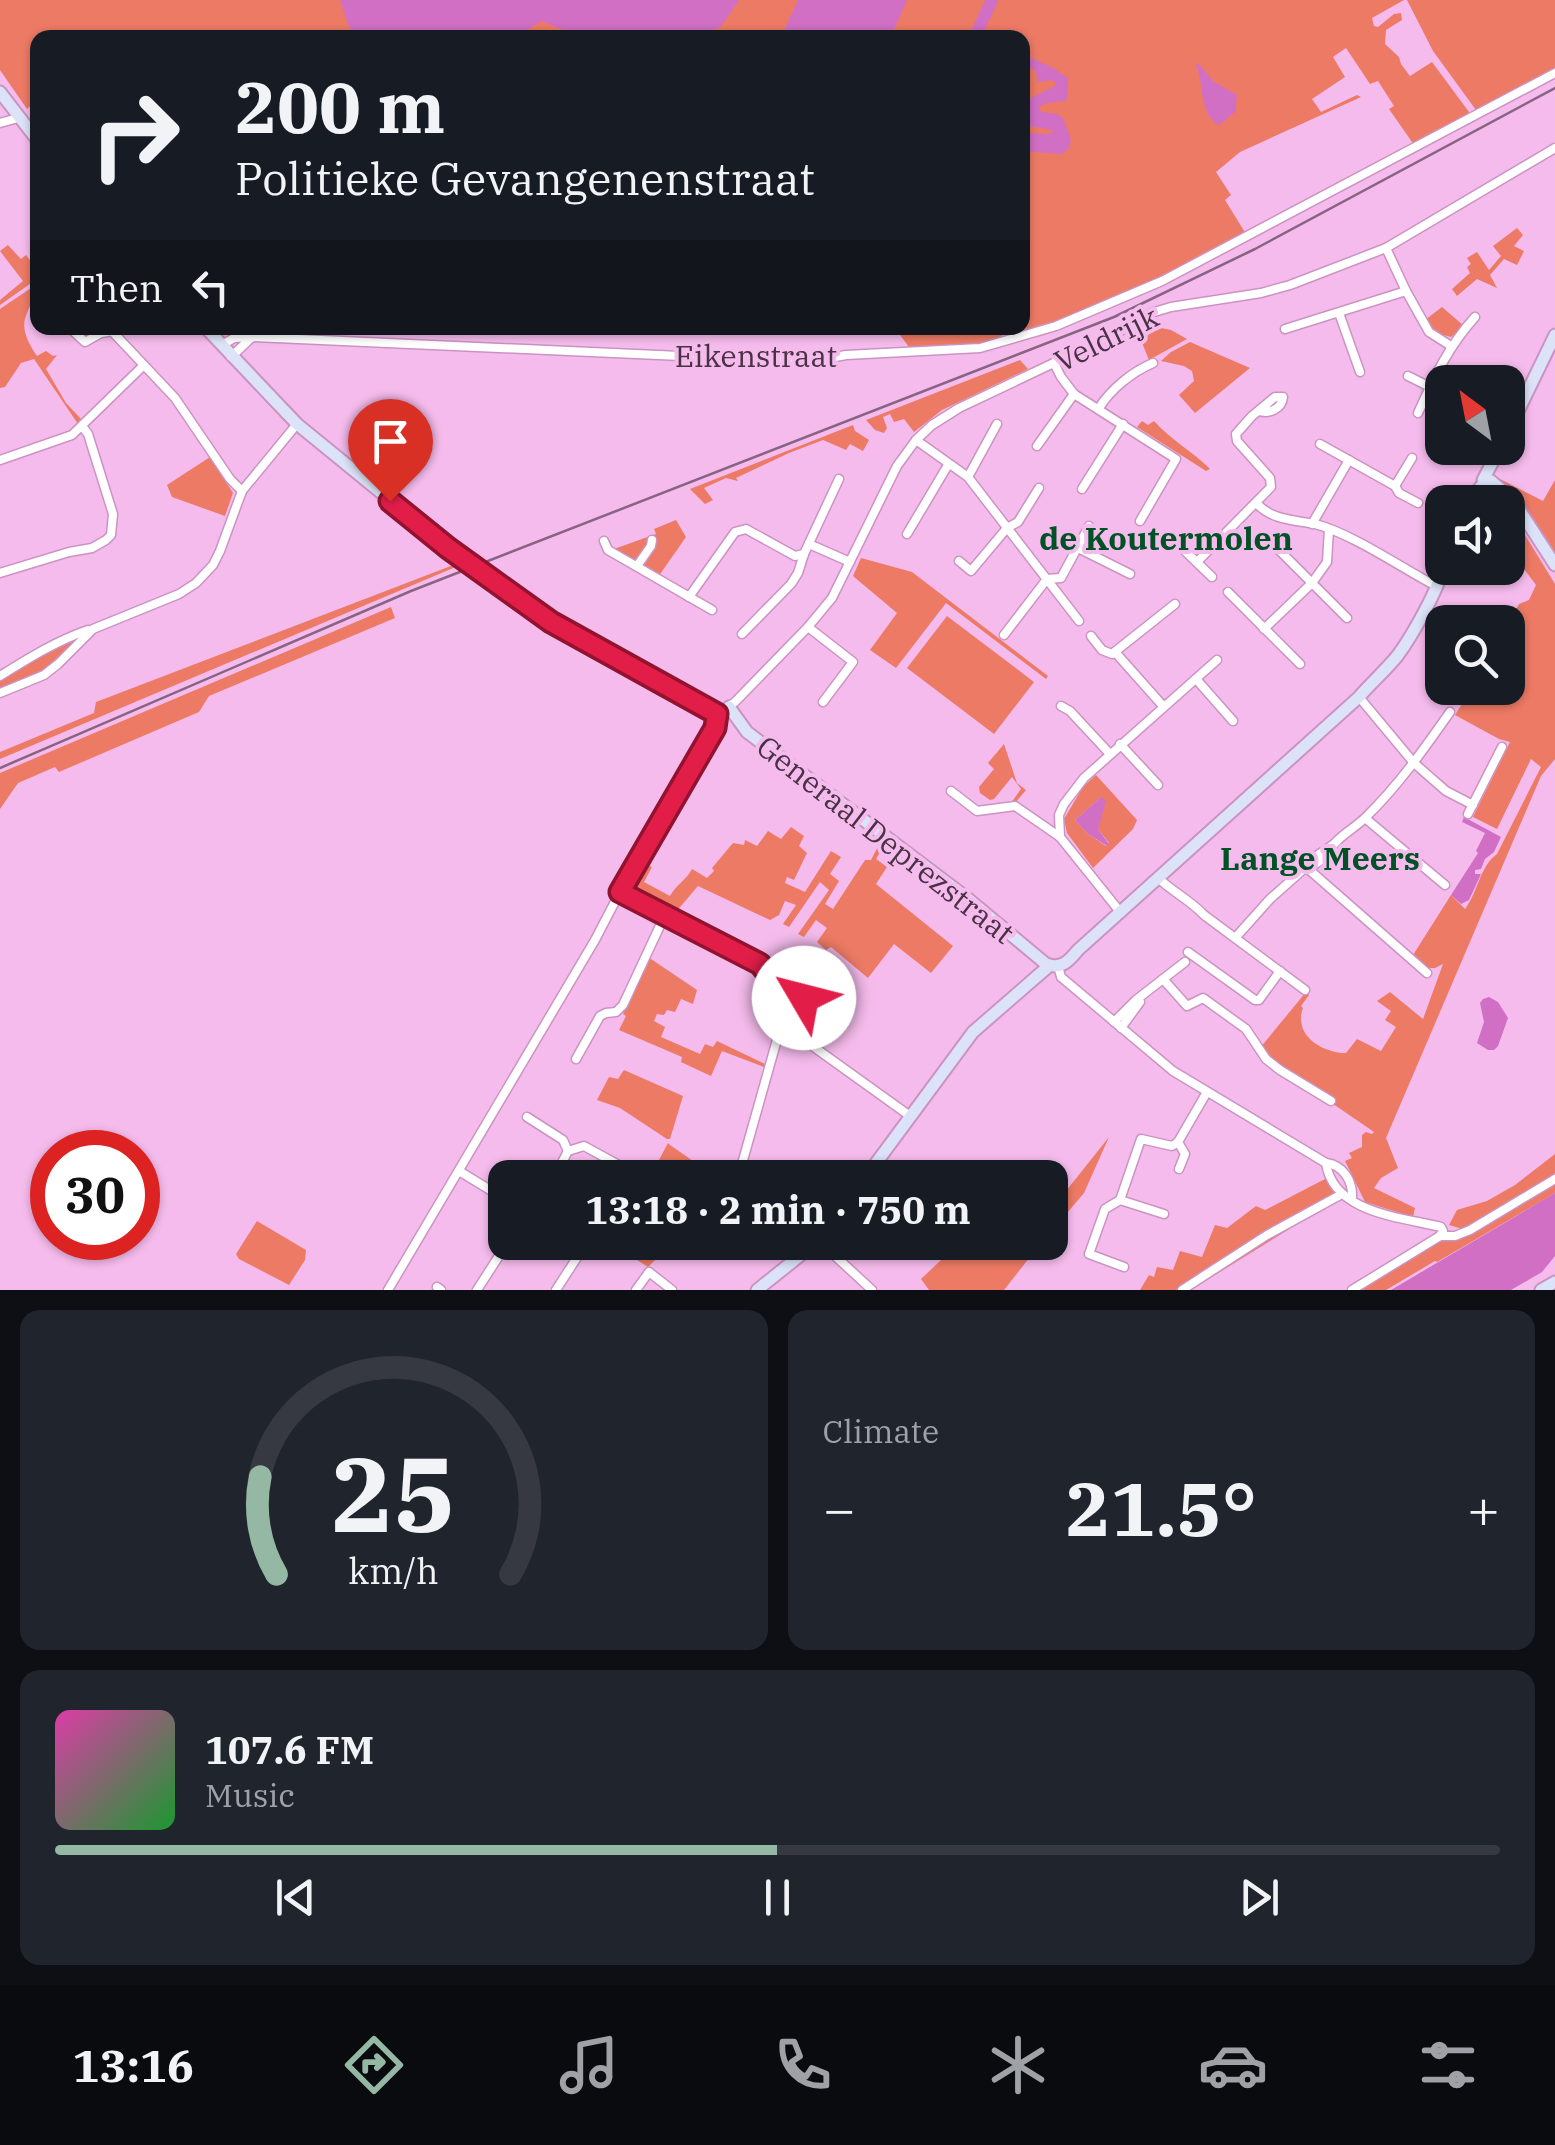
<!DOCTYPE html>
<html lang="en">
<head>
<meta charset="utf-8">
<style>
	:root { --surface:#171b24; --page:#20242c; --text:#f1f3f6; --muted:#9ea1a6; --line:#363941; --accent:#94b8a4 }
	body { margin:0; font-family:"IBM Plex Serif",serif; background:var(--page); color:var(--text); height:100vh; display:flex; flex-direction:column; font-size:38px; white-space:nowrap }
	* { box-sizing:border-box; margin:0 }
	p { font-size:32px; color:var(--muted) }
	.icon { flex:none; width:55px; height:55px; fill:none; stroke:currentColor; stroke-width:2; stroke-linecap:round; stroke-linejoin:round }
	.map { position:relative; height:1290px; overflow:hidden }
	.details { display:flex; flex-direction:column; gap:20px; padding:20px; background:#0d0f14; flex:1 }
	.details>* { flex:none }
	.guide { position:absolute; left:30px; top:30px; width:1000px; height:305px; border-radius:20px; box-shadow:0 2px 8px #0004; background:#171b24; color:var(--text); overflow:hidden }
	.needle { width:65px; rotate:328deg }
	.tools { position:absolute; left:1425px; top:365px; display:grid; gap:20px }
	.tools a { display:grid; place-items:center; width:100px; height:100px; border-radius:20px; background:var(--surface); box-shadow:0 2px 8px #0004; font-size:50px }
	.speed { position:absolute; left:30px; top:1130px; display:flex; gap:20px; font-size:50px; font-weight:700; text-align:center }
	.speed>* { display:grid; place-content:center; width:130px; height:130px; border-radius:50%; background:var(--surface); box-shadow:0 2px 8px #0004; line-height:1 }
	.speed .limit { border:15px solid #d22; background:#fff; color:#111 }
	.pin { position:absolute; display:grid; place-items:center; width:85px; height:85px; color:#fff; margin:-102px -42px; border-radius:50% 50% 50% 0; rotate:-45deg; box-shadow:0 0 10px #0007 }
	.pin .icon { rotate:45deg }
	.me { position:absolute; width:110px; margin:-55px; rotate:307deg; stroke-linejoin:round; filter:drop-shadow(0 0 8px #0008) }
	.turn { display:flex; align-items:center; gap:35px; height:210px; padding:0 40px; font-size:45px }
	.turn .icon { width:130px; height:130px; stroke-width:2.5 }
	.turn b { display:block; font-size:70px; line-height:85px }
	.then { display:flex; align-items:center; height:95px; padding:0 40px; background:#0003; gap:20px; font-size:38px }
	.big { font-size:75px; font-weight:700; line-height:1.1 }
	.details .widget { flex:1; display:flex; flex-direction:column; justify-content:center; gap:15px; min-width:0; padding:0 35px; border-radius:20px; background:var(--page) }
	.details .dial { align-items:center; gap:0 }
	.dial svg { height:260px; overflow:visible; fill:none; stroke:var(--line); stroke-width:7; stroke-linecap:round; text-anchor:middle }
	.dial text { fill:var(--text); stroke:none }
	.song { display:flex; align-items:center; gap:30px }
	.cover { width:120px; height:120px; border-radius:15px; background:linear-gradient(135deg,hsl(320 70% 55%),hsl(130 70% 35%)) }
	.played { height:10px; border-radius:5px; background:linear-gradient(90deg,var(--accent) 50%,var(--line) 50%) }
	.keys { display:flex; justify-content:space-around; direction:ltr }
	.heat { display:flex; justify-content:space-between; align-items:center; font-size:55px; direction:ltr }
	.details .tiles { flex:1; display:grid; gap:20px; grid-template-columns:1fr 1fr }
	.widget:last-child { grid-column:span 2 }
	.trip { position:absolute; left:488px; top:1160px; width:580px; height:100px; border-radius:20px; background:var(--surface); box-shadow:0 2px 8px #0004; font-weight:700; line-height:100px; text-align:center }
	.menu { display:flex; height:160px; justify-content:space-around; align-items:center; background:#090b0e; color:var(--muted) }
	.menu .icon { width:70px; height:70px }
	.menu .active { color:var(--accent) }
	.menu b { font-size:45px; color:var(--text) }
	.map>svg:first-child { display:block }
	.green { fill:#ed7a65; fill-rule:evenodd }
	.water { fill:#d06fc4 }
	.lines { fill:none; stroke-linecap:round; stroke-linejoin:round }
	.river { stroke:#d06fc4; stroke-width:12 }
	.street-casing { stroke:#cb93c2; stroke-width:11 }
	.secondary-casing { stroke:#cb93c2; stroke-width:15 }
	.street { stroke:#fff; stroke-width:8 }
	.secondary { stroke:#dce2f7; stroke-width:11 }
	.rail { stroke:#886382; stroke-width:2.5 }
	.route-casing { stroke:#92132f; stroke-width:25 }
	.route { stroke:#e11d48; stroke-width:18 }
	.labels { text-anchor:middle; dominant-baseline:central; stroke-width:8; stroke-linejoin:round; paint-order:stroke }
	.street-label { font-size:30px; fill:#4a3246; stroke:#f5bbec }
	.neighbourhood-label { font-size:32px; font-weight:bold; fill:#015126; stroke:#f5bbec }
</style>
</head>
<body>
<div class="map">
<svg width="1555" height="1290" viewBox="0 0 1555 1290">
	<rect width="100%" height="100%" fill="#f5bbec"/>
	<g class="green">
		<path d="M0 0H1404L1372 18 1374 26 1378 27 1394 14 1401 13 1402 20 1386 30 1385 44 1399 57 1401 64 1410 76 1432 62 1469 112 1468 115 1419 143 1412 142 1389 109 1394 106 1378 81 1370 84 1346 48 1333 57 1345 77 1312 99 1321 112 1357 95 1361 97 1240 152 1216 172 1231 195 1225 200 1246 234C1172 272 1098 309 1018 335V328H1022V38H38L37 101 27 109 0 70Z"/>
		<path d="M1407 0H1555V69L1476 110 1433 51Z"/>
		<path d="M1517 228 1523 235 1514 246 1524 251 1517 265 1504 259 1490 275 1497 288 1477 279 1457 296 1452 289 1470 273 1467 267 1471 264 1467 258 1477 252 1489 270 1501 256 1493 246Z"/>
		<path d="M8 245 21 259 26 255 33 264 37 262V279L0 305V300L23 281 0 251Z"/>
		<path d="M37 284C31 317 12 318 37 356L46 351 53 356 57 355 46 369 66 403 82 420 78 424 34 359 21 363 5 387 0 388V309Z"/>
		<path d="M1442 307 1464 326 1451 337 1436 333 1425 320Z"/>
		<path d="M1156 327 1171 330 1187 339 1149 360 1138 333Z"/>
		<path d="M1004 329 1003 335C983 349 935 346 909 347L900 335Z"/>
		<path d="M1190 342 1250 368 1195 413 1179 395 1194 381 1192 371 1184 366 1161 361 1171 352Z"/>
		<path d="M1020 360 1028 369 942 410 914 432 904 419 894 422 890 414 883 417 887 428 884 433 875 430 866 420Z"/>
		<path d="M1142 421 1148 425 1154 421C1171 440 1192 451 1210 469L1206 471 1137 427Z"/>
		<path d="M853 425 855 431 869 440 863 451 850 444 846 450 823 440 789 453 736 478 738 481 726 478 704 488 713 500 705 504 690 489Z"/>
		<path d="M210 457 233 493 225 516 172 497 167 485Z"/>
		<path d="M1500 479 1543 501 1555 480V553L1517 497V490L1511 487 1507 492Z"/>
		<path d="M1508 510 1519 525 1555 584V759L1541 776 1386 1138 1398 1168 1381 1178 1374 1188 1415 1208 1413 1217 1365 1202 1345 1161 1352 1158 1349 1153 1362 1147V1135L1366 1132 1372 1134 1374 1132 1281 1068 1260 1048 1306 992 1309 995 1301 1006 1303 1008C1293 1035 1322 1053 1346 1053L1357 1039 1381 1051 1396 1027 1385 1020 1391 1011 1377 1001 1390 992 1423 1019 1443 964 1435 968H1428L1413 955 1451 895 1465 909C1478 892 1480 866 1497 854L1541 767 1531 759 1497 829 1473 817 1510 742 1499 739 1455 715 1472 688H1508V636L1511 631 1514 613 1519 604 1529 600 1536 585 1512 553 1524 542 1508 525Z"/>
		<path d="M676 520 686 537 656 580 614 549 656 534 654 529Z"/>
		<path d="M861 558 912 572 1048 676 1046 679 946 603 896 668 870 650 897 613 853 576Z"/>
		<path d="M456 564 458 566 0 759V752L94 713 96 702Z"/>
		<path d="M391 607 395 618 209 696 199 712 59 772 55 767 18 783 0 809V773Z"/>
		<path d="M947 616 1034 682 994 734 907 668Z"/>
		<path d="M74 638 76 641C55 667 29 678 0 690V680L45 650Z"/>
		<path d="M1004 744 1017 783 1026 790 1015 803H1011L1021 789 1012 777 994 799 990 800 980 793 979 787 994 769 988 763Z"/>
		<path d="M1096 775 1137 820 1133 829 1093 868 1067 833 1064 819 1083 787ZM1101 797 1098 829 1109 843 1106 846 1088 834 1075 820Z"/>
		<path d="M791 827 804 836 799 846 807 853 794 880 787 877 785 883 805 892 831 851 841 857 830 874 839 881 825 904 833 909 865 860H871L882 839 886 842 876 859 887 867 876 884 953 946 931 973 894 944 868 978 831 947 826 950 817 942 827 928 816 920 804 937 798 934 829 890 820 882 789 927 783 924 796 905 785 901 779 915 770 920 698 886 675 913 632 890 646 864 652 867 644 882 670 896C676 885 687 879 692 869L707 878 714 871 712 868 733 843 744 845 745 840 757 846 768 831 781 839Z"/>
		<path d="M648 957 697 990 693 1004 681 999 675 1012 667 1010 664 1015 657 1014 654 1021 665 1027 661 1037 700 1054 705 1044 713 1047 717 1041 765 1064 764 1067 722 1051 711 1076 681 1062 682 1057 619 1030 626 1016 623 1014Z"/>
		<path d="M624 1070 683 1096 670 1139H667L620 1108 597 1100 609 1077 618 1079Z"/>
		<path d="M1109 1137 1084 1193 1050 1233V1204L1066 1191Z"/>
		<path d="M668 1143 670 1145 716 1177H650Z"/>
		<path d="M1555 1154V1177L1466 1230 1449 1225 1457 1210 1487 1201 1515 1185Z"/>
		<path d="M1327 1178 1339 1198 1191 1290H1140L1149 1275 1154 1277 1157 1267 1173 1270 1180 1251 1202 1257 1215 1225 1227 1228 1256 1206 1265 1210Z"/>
		<path d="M1555 1182V1193L1437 1262 1435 1261 1386 1290H1359L1439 1242 1451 1239Z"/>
		<path d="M257 1221 306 1250 305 1260 289 1285 239 1259 236 1254Z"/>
		<path d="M617 1242H672V1243L648 1267 615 1246Z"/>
		<path d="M959 1243H990L1010 1250 1015 1243H1041L1004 1290H929L921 1279Z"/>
	</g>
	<g class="water">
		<path d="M340 0H739L722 25 704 37H579L542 21 520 34 519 37 353 38Z"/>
		<path d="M798 0H907L891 37H781Z"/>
		<path d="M1023 54 1053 68 1068 78 1067 100 1043 104 1039 108 1041 112 1058 114 1064 120 1071 140 1069 148 1062 154 1023 151V133L1048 134 1053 132 1052 130 1023 125C1022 93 1034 99 1056 85L1053 80 1038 82 1036 72 1023 61Z"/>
		<path d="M1198 63 1214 82 1237 95 1235 112 1219 125C1199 115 1204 83 1196 64Z"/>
		<path d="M1101 797 1106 801 1098 829 1109 844 1107 846 1088 834 1075 820Z"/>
		<path d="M1464 817 1501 837 1494 852 1485 859 1481 869 1475 870V874H1481L1469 900 1461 904 1451 895 1478 853 1476 851 1485 833 1462 822Z"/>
		<path d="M1489 997 1498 1002 1508 1018 1498 1046 1494 1050H1488L1477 1043 1484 1022 1480 1003 1483 999Z"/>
		<path d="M1555 1193V1256L1542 1272 1511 1290H1391Z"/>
	</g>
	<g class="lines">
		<path class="river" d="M981 38 978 30 992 0"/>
		<g class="street-casing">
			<g id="street">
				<path d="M0 123 18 118"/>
				<path d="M1406 291 1429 332 1451 346"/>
				<path d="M1339 313 1360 372"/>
				<path d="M70 328 85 342 101 333 113 331"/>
				<path d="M109 328 175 398 230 479 242 491"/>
				<path d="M1285 329 1406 291 1386 248"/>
				<path d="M222 345 234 338 252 337 772 360H819L846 355 980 348 1056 326 1162 281 1555 73"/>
				<path d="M231 357 252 337"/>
				<path d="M1054 363 1061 377 1074 394 1176 459 1140 521"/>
				<path d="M1408 376 1430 387"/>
				<path d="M1099 408C1111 389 1132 372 1153 363"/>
				<path d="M1418 413C1435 376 1448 347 1475 317"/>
				<path d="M916 440 968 477 1079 621"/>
				<path d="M1320 444 1395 486 1412 458"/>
				<path d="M1037 446 1074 394"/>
				<path d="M0 460 72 435 144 365"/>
				<path d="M968 477 997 424"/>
				<path d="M1395 486 1399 493 1418 503"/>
				<path d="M1082 489 1123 424"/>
				<path d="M1256 503C1272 520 1293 520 1315 524 1351 533 1402 568 1436 586"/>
				<path d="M1312 524 1349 460"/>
				<path d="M907 534 948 465"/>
				<path d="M604 541 608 550 712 610"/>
				<path d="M809 544 850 562"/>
				<path d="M1276 547 1347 618"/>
				<path d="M1078 548 1130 574"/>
				<path d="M1183 549 1212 577"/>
				<path d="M959 561 971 571 1007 528 1018 522 1039 488"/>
				<path d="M1197 562 1271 487 1270 478 1237 441 1236 434 1252 416 1275 397H1283C1282 409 1269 414 1259 411"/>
				<path d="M637 566 651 546 652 540"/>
				<path d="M0 573 69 552 92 548 106 540 111 535 113 514 88 434 82 426"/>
				<path d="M1228 592 1300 664"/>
				<path d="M689 597 735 532 746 529 795 556 804 554"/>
				<path d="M808 627 853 662 823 702"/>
				<path d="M1264 629 1312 583 1327 562 1329 529"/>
				<path d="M742 634 791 584 798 573 804 554 839 479"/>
				<path d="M1004 635 1047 579 1061 578 1089 526"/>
				<path d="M1091 636 1102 650 1112 654 1175 604"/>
				<path d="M1115 652 1163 706"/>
				<path d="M0 676C29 658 56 641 88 630"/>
				<path d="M1196 679 1233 721"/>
				<path d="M0 693 44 675 58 664 93 629 179 594 196 583 213 565 220 551 242 491 297 424"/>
				<path d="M1359 697 1414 763 1446 791 1473 805"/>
				<path d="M1061 706 1070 711 1110 754"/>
				<path d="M1120 744 1158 785"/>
				<path d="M951 791 977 811 1015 806 1060 837 1121 913"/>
				<path d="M1468 814 1502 747"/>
				<path d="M1365 818 1445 885"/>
				<path d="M1060 837 1059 815 1064 804 1084 778 1217 660"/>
				<path d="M1334 844 1309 861 1306 867 1427 973"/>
				<path d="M1158 878C1173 892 1190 900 1204 915L1305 990"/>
				<path d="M620 892 759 963 793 1032 910 1116"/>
				<path d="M1236 937 1270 899 1306 867C1321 865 1326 854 1335 843 1344 833 1356 827 1366 817 1398 786 1424 749 1450 712"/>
				<path d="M1188 952 1255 1000H1259L1280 971"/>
				<path d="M1058 966 1061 977 1173 1071 1326 1163C1344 1165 1353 1182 1352 1198"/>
				<path d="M1163 979 1185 962"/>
				<path d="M1114 1022 1136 1000 1163 979 1187 1006 1203 998 1246 1029 1266 1059 1280 1070 1331 1101"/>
				<path d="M1121 1028 1140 1002"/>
				<path d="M576 1059 600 1016 606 1013 616 1012 623 1005 665 915"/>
				<path d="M527 1117 563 1140 568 1151"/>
				<path d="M1178 1142 1185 1154 1179 1169"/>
				<path d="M1326 1163C1333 1213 1401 1217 1441 1227L1443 1231 1440 1236"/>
				<path d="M459 1171 505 1199"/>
				<path d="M554 1178 568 1151 584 1146 637 1175"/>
				<path d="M738 1178 778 1036C784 1020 798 1010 805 995L770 970 764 969"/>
				<path d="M1120 1200 1164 1214"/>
				<path d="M1440 1236H1455L1470 1230 1555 1179"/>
				<path d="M598 1242 608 1248"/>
				<path d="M820 1242 872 1290"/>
				<path d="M1124 1267 1089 1254 1105 1209 1120 1200 1141 1139 1172 1146 1178 1142 1207 1092"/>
				<path d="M437 1287 441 1290"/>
				<path d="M388 1290 595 940 620 892 715 728 717 714 735 702 808 627 832 598 897 466 916 440 932 425 959 408 1117 333 1151 313 1171 307 1261 293 1290 285 1386 248 1555 148"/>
				<path d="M477 1290 508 1242"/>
				<path d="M556 1290 587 1242"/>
				<path d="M636 1290 649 1272 672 1290"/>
				<path d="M1182 1290 1267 1235 1342 1194"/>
				<path d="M1352 1290 1440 1236"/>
			</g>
		</g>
		<g class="secondary-casing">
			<g id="secondary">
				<path d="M0 92 38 141"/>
				<path d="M206 328 297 424 449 548 551 621 717 714"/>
				<path d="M1508 432 1555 335"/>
				<path d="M1491 481 1513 500 1555 565"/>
				<path d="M1490 491 1483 480 1500 448"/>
				<path d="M1472 502 1478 490 1484 483"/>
				<path d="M729 707 747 732 967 898 1046 964C1061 970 1069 961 1078 950L1359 697C1371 683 1387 669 1398 655 1412 636 1438 590 1443 568"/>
				<path d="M865 1178 973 1032 1050 965"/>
				<path d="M757 1290 817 1242"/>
				<path d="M1541 1290 1555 1282"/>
			</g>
		</g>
		<use href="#street" class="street"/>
		<use href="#secondary" class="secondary"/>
		<path class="rail" d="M0 768 411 591 1114 317 1255 249 1555 88"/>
	</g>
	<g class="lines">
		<g class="route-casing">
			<path id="route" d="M390 501 448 548 551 622 717 714 715 728 620 892 760 964 764 969 770 970 803 992 804 998"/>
		</g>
		<use href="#route" class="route"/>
	</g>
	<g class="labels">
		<g class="street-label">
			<text transform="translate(1106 338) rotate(-26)">Veldrijk</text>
			<text x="756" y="355">Eikenstraat</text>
			<text transform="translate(886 839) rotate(38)">Generaal Deprezstraat</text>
		</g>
		<g class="neighbourhood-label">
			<text x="1166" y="538">de Koutermolen</text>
			<text x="1320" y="858">Lange Meers</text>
		</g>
	</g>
</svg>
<div class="tools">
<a><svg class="needle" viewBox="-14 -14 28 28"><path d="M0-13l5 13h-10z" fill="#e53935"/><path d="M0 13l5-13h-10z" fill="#9ea1a6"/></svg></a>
<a><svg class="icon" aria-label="sound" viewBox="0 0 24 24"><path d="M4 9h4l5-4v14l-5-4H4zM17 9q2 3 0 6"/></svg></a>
<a><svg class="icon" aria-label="search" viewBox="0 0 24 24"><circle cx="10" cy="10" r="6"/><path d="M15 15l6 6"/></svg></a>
</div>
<div class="speed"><div class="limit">30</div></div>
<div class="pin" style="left:390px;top:501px;background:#d93025"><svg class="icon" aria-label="arrive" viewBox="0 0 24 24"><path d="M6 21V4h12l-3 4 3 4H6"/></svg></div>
<svg class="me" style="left:804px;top:998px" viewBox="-20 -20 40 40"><circle r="19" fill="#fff"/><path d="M0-13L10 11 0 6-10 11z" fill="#e11d48"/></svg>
<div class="trip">13:18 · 2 min · 750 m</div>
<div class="guide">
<div class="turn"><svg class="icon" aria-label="right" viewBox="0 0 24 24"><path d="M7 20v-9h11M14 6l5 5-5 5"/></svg><div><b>200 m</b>Politieke Gevangenenstraat</div></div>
<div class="then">Then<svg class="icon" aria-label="left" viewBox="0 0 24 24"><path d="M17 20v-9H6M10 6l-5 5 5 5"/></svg></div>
</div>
</div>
<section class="details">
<div class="tiles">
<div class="widget dial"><svg viewBox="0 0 100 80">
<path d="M14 69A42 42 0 1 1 86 69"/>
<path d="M14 69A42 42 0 0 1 9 39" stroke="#94b8a4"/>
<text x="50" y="56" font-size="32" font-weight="700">25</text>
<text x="50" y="72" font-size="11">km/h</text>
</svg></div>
<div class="widget"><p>Climate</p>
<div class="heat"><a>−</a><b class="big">21.5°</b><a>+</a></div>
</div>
<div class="widget">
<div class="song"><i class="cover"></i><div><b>107.6 FM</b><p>Music</p></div></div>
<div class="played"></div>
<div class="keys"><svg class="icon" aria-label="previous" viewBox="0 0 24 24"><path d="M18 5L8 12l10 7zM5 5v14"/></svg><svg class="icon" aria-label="pause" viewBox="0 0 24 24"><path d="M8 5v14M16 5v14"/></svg><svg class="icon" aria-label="next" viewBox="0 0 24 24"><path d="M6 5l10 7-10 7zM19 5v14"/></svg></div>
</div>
</div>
</section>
<nav class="menu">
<b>13:16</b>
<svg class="icon active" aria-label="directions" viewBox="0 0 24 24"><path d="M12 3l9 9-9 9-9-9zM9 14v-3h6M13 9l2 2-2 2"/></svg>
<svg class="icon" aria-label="music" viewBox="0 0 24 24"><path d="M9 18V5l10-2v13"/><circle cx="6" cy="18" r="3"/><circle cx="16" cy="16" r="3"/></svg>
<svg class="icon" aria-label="phone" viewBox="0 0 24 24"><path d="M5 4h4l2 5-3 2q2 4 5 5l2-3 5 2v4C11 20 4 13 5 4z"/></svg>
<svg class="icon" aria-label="climate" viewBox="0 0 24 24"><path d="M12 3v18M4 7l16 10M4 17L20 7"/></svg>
<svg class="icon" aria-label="car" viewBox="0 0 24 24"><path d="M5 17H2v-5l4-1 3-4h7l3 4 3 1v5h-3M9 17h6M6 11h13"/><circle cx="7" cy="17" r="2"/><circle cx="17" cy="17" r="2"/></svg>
<svg class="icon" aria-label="filters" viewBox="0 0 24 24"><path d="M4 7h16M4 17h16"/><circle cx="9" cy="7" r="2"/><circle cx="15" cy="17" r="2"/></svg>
</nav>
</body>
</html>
